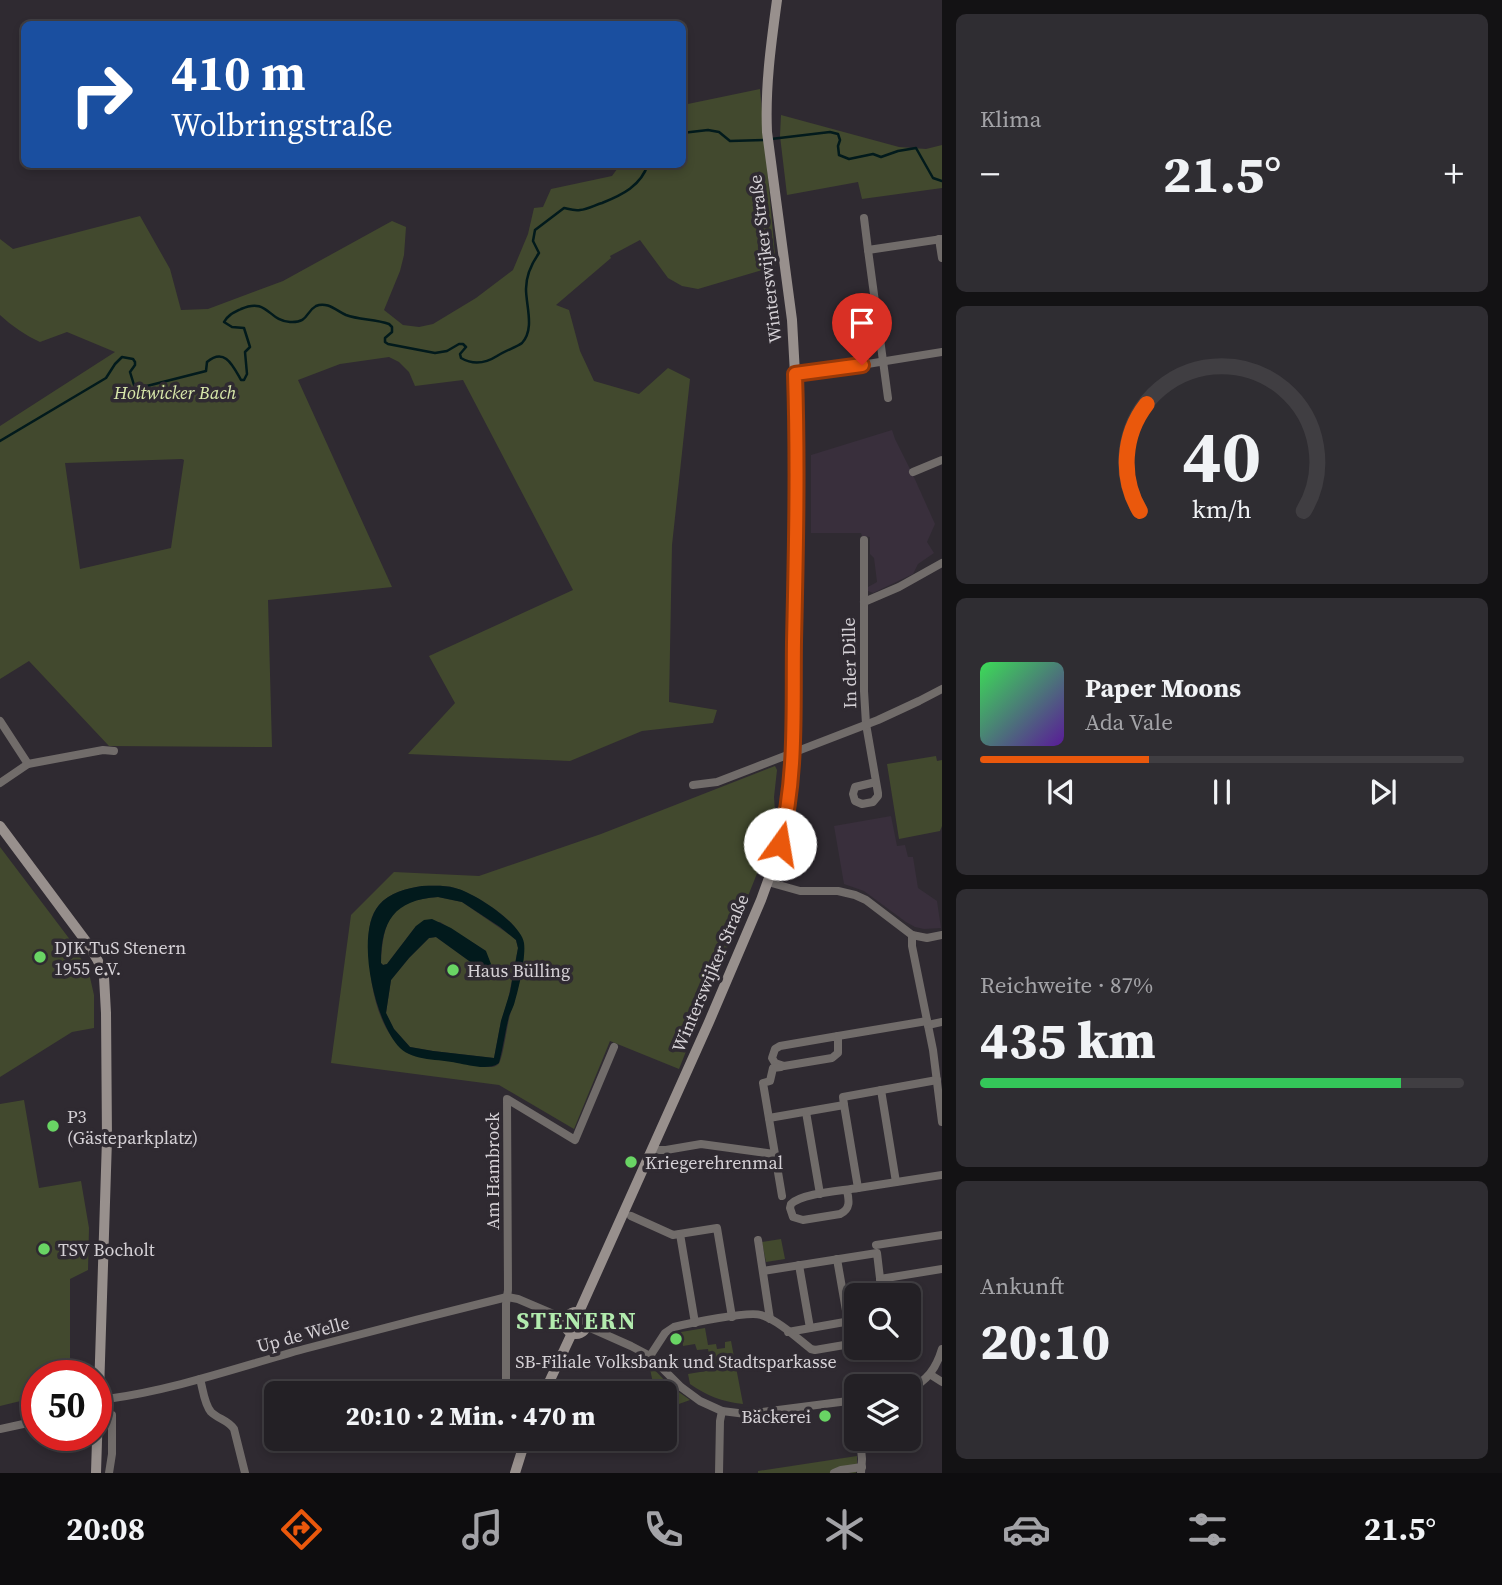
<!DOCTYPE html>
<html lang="de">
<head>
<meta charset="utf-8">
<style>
	:root { --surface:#232025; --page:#2f2d32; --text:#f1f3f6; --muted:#a3a3a7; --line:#403e42; --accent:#ea580c }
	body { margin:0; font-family:"Source Serif 4",serif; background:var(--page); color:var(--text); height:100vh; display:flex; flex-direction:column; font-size:26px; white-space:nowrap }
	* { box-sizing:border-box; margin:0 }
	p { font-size:23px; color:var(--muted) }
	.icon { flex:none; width:38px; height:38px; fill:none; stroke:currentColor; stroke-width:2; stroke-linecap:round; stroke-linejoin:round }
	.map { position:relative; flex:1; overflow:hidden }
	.details { display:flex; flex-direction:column; gap:14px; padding:14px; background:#131214; width:560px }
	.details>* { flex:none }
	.hud { position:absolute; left:21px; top:21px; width:665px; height:147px; border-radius:10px; box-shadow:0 4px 10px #0003,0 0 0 2px var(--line); background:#1a4fa0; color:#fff; overflow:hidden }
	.fabs { position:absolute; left:844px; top:1283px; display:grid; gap:14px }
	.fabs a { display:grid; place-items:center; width:77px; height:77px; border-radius:10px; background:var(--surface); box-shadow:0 4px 10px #0003,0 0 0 2px var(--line); font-size:35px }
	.speed { position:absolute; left:21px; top:1360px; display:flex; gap:14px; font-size:35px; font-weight:700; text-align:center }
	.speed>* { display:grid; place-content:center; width:91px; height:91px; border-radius:50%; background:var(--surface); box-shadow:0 4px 10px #0003,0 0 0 2px var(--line); line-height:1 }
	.speed .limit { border:10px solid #d22; background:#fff; color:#111 }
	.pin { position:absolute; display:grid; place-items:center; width:60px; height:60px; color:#fff; margin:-72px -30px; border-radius:50% 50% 50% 0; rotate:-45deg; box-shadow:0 0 7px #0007 }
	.pin .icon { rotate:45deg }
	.me { position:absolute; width:77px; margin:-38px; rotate:13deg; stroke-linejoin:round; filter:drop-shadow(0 0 5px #0008) }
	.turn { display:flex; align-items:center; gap:24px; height:147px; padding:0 35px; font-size:32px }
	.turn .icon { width:91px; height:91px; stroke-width:2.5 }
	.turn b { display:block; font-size:49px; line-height:60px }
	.big { font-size:52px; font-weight:800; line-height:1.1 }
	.details .widget { flex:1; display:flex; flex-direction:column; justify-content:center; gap:10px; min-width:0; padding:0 24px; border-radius:10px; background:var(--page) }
	.details .dial { align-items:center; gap:0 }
	.dial svg { height:182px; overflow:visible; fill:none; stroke:var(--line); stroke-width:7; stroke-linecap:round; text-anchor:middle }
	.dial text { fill:var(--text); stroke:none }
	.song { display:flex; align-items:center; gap:21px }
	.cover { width:84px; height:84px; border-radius:10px; background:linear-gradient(135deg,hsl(130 70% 55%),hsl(270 70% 35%)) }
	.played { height:7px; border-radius:4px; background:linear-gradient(90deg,var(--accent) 35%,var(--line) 35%) }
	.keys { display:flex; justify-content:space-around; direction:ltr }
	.heat { display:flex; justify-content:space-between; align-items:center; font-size:38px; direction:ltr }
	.charge { height:10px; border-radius:5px; background:linear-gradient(90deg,#34c759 87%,var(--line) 0) }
	.trip { position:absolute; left:264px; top:1381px; width:413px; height:70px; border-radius:10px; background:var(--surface); box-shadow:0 4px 10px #0003,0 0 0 2px var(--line); font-weight:800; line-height:70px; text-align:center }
	.menu { display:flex; height:112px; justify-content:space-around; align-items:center; background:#0e0d0f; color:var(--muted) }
	.menu .icon { width:49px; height:49px }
	.menu .active { color:var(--accent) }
	.menu b { font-size:32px; color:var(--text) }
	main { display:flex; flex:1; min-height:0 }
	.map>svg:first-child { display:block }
	.built { fill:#392f3c }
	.green { fill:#42492e; fill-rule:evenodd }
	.water { fill:#021a1c; fill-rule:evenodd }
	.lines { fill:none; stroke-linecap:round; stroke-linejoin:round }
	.stream { stroke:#021a1c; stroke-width:2.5 }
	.street { stroke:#716c6a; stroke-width:8 }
	.secondary { stroke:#98908d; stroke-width:10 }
	.route-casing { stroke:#983908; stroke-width:18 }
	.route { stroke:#ea580c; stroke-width:12 }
	.poi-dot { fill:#69d464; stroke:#2f2a31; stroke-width:2.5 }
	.labels { text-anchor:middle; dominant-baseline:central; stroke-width:7; stroke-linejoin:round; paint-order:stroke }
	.street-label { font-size:18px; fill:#d5d1d6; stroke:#2f2a31 }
	.park-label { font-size:18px; font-style:italic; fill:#d9e9ab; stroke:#2f2a31 }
	.poi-label { font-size:18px; fill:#d5d1d6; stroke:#2f2a31; text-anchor:start }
	.district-label { font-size:24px; font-weight:bold; letter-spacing:2px; fill:#b2ebae; stroke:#2f2a31 }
</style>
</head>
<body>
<main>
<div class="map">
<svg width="942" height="1473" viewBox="0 0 942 1473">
	<rect width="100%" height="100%" fill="#2f2a31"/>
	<g class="built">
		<path d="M892 430 895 439 913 475 935 524 927 542 934 553 918 564 913 574 873 593 868 591V587L877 582 874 558 870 554V537L862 536 861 533H811V455Z"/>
		<path d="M891 816 897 846 905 845 908 857H913L918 888 937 901 941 928 924 929 915 927 906 922 864 891 844 884 834 826Z"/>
	</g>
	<g class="green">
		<path d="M760 89 776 266 698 289 682 286 668 278 640 240 610 256 611 258 556 305 569 310 580 351 594 381 639 394 668 368 690 379 672 545 669 702 717 710 713 723 642 731 570 761 408 754 455 703 429 656 573 590 463 380 415 386 409 372 399 362 389 357 340 364 298 380 392 587 268 600 272 747 109 746 29 661 0 679V426L115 352 67 332 40 342C25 335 12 326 0 315V239L13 249 140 216 170 269 181 310 208 309 283 281 392 221 406 227 404 255 400 271 384 310 403 325 419 327 433 324 476 298 513 270 528 234 534 208 543 207 551 189 612 176 620 165 682 164 683 105ZM182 459 184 460 171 548 80 569 65 463Z"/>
		<path d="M781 115 899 147 926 149 942 145V188L862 199 858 182 787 195 780 136Z"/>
		<path d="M936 756 937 761 942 760V826L940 831 899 839 887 764Z"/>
		<path d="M775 766 777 770 774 797 775 811 758 871 679 1069 610 1041 574 1129 499 1085 331 1063 351 915 394 872 479 876 601 834ZM422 886C433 886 445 885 455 888 473 893 502 912 514 926 519 932 522 944 523 952 525 968 515 999 510 1015 507 1025 503 1058 499 1063 496 1068 489 1067 484 1067L409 1054C378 1033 370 987 369 952 368 936 368 918 379 905 389 893 407 888 422 886Z"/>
		<path d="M0 847 71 941 89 973 94 995V1028L72 1032 0 1077Z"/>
		<path d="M438 897 462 902 510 935 516 940 518 948 508 1000 501 1021 494 1058 433 1051 410 1047 394 1029 386 1013 391 980 409 958 429 938 436 937 483 971 486 951 440 922 416 926 387 964 383 965 381 963C383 920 391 900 438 897Z"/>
		<path d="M24 1100 39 1188 81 1181 89 1228 88 1270 70 1279V1367L67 1375 37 1376V1397L0 1406V1104Z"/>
		<path d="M781 1239 785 1259 766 1262 762 1242Z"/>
		<path d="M705 1328 708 1345 716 1344 717 1349 725 1348V1342L731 1341 743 1404C722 1402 706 1395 690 1384L688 1374 712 1370 708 1349 697 1350 695 1344 683 1346 681 1332Z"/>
		<path d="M649 1364 669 1385 690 1400 665 1409V1393H655Z"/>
		<path d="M857 1456V1468L856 1473H758V1471Z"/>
	</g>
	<path class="water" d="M422 886C433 886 444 885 455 888 473 892 521 923 524 943 526 956 519 988 515 1001 514 1006 511 1011 509 1016 505 1032 503 1048 499 1063 488 1071 469 1065 457 1063 440 1059 413 1061 400 1048 375 1023 354 934 379 905 389 893 407 888 422 886ZM438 897 462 902 500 927 516 940 518 948 510 992 501 1021 494 1058 433 1051 410 1047 394 1029 386 1013 391 980 409 958 429 938 436 937 483 971 488 969 491 964 486 951 451 928 432 919 424 920 416 926 387 964 383 965 381 963C381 921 394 900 438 897Z"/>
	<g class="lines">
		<g class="stream">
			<path d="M682 133 708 130 719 132 730 141 764 140"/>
			<path d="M771 139 830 132 838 134 840 140 838 146 839 155 849 159 873 154 881 157 898 151 916 148 933 178 942 181"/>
			<path d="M0 441 106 378 115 364 122 357 133 359 135 362V365L130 372 134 385 139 388 206 371 207 362C225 347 233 366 241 380H244L247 374 245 352 250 347 244 328 232 327 224 322C228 315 233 313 241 309 268 297 268 321 290 322 309 323 305 312 316 306 327 301 337 311 346 315 359 320 375 319 389 324L392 327V332L385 338V342L388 344 435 353 447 351 459 344H463L466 347 460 354 461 358C473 365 486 363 497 356 504 351 517 347 522 343 535 329 526 306 526 289 526 277 532 263 539 253L533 241 535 230 564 208C569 209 574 211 580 210 588 209 595 205 602 203 622 195 641 186 648 164"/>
		</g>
		<g class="street">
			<path d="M864 218 868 250"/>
			<path d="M939 239 942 258"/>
			<path d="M795 374 818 372 942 352"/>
			<path d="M888 398 868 250 942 239"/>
			<path d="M913 472 942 460"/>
			<path d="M864 540V691L866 724 878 793V796L873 802 862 804 855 801 853 794 855 787 876 782"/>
			<path d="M864 602 899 587 942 563"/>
			<path d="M0 721 28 764"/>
			<path d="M0 783 28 764 103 750 114 751"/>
			<path d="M693 785 717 782 878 720 919 701 942 689"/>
			<path d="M768 882 800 891H838L855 895 866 900 912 935 927 938 942 935"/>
			<path d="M912 935V946L933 1050 942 1122"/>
			<path d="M928 1025 942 1022"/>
			<path d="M838 1036V1053L832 1058 784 1066 775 1063 772 1058 775 1049 780 1046Z"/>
			<path d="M838 1036 927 1021"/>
			<path d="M781 1067 773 1068 770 1081 763 1083 782 1196"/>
			<path d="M881 1090 896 1182"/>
			<path d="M844 1105 858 1188"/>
			<path d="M806 1112 820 1194"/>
			<path d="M769 1118 844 1105 843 1097 937 1080"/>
			<path d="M659 1150H666L701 1144 774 1154"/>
			<path d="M847 1190C849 1200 851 1209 840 1214L803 1220 793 1217 790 1208 791 1204C802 1193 841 1191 858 1188L942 1175"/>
			<path d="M631 1216 673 1235 717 1228 732 1317"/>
			<path d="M680 1234 695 1323"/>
			<path d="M758 1240 770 1319"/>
			<path d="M876 1245 942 1235"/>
			<path d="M837 1259 848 1322"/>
			<path d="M799 1265 810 1328"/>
			<path d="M763 1271 877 1253 882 1295"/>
			<path d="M880 1279 942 1269"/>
			<path d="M586 1326 631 1346 650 1356 681 1387 700 1401 722 1411 746 1414 856 1400"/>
			<path d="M788 1332 856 1320"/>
			<path d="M650 1356 665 1333 674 1327C690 1323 748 1311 761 1315 778 1320 797 1338 811 1349L815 1350 856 1343"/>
			<path d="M931 1375 942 1382"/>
			<path d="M200 1379C203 1389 204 1404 211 1412 218 1419 228 1420 234 1429L245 1473"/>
			<path d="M908 1390C927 1381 936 1369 942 1349"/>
			<path d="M506 1393V1304L508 1290 507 1099 575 1140 614 1047"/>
			<path d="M107 1399C174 1390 239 1367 304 1349 372 1331 439 1314 507 1297L518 1299 565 1319"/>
			<path d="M0 1429 37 1421"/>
			<path d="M860 1438 862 1459 861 1473"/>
			<path d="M109 1473 112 1454V1415"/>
			<path d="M719 1473 720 1421 722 1411"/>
			<path d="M834 1473 841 1470 862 1467"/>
		</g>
		<g class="secondary">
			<path d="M0 826 88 944 98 961 104 977 106 1013 107 1139 99 1392"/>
			<path d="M579 1312 709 1022 761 900 773 867 786 820 793 752 797 458 795 374 792 320 767 132C765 87 771 44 777 0"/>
			<circle cx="576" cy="1323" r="11"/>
			<path d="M96 1392C106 1392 110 1400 103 1407L96 1408"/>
			<path d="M544 1393 572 1333"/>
			<path d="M96 1473 98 1409"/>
			<path d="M515 1473 526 1438"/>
		</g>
	</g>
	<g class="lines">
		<g class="route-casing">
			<path id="route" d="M780 844C797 778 793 710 794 642 796 553 798 464 795 374L862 365"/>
		</g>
		<use href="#route" class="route"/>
	</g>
	<g class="poi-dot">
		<circle cx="40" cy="957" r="7"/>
		<circle cx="453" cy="970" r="7"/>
		<circle cx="53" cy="1126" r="7"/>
		<circle cx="631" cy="1162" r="7"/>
		<circle cx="44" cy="1249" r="7"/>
		<circle cx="676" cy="1339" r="7"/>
		<circle cx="825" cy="1416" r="7"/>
	</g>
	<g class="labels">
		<g class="street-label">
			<text transform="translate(765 259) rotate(-97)">Winterswijker Straße</text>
			<text transform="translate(849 663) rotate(-91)">In der Dille</text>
			<text transform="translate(710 973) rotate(-67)">Winterswijker Straße</text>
			<text transform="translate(492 1171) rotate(-90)">Am Hambrock</text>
			<text transform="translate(303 1334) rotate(-15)">Up de Welle</text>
		</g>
		<g class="park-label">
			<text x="175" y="392">Holtwicker Bach</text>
		</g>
		<g class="poi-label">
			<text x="54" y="947">DJK TuS Stenern<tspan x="54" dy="21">1955 e.V.</tspan></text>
			<text x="467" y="970">Haus Bülling</text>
			<text x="67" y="1116">P3<tspan x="67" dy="21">(Gästeparkplatz)</tspan></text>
			<text x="645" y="1162">Kriegerehrenmal</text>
			<text x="58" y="1249">TSV Bocholt</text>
			<text x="676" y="1361" text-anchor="middle">SB-Filiale Volksbank und Stadtsparkasse</text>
			<text x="811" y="1416" text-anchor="end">Bäckerei</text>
		</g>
		<g class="district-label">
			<text x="577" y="1320">STENERN</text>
		</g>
	</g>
</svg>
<div class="fabs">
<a><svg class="icon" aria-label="search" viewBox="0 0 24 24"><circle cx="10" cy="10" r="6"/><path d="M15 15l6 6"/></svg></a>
<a><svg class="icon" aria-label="layers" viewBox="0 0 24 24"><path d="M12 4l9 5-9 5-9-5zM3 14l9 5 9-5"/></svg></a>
</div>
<div class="speed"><div class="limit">50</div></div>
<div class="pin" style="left:862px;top:365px;background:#d93025"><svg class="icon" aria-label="arrive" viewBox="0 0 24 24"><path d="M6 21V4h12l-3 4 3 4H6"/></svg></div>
<svg class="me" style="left:780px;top:844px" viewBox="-20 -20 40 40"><circle r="19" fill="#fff"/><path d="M0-13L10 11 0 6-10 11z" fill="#ea580c"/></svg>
<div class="trip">20:10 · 2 Min. · 470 m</div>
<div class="hud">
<div class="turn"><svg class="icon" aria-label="right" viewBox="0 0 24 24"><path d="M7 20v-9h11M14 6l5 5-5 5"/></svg><div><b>410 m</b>Wolbringstraße</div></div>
</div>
</div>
<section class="details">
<div class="widget"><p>Klima</p>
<div class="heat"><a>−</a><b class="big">21.5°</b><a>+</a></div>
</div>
<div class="widget dial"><svg viewBox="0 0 100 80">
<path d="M14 69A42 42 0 1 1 86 69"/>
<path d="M14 69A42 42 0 0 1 17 22" stroke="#ea580c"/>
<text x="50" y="56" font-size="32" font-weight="700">40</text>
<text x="50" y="72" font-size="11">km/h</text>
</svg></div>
<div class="widget">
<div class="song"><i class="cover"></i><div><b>Paper Moons</b><p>Ada Vale</p></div></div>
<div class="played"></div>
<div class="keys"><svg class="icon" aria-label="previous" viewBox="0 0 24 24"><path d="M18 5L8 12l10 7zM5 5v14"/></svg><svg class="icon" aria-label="pause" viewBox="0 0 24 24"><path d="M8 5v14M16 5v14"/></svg><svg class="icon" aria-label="next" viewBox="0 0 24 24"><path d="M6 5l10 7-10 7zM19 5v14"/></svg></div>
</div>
<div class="widget"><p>Reichweite · 87%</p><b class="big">435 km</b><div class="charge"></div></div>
<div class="widget"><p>Ankunft</p><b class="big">20:10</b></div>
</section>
</main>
<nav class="menu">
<b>20:08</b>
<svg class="icon active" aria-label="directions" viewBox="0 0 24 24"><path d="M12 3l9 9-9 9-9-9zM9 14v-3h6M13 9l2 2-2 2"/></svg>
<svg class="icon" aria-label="music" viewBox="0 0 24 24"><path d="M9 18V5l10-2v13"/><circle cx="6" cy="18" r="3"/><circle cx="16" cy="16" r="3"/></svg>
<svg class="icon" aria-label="phone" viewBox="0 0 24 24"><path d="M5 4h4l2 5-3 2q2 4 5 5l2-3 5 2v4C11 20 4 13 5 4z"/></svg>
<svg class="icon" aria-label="climate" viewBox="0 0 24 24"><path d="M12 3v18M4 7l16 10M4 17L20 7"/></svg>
<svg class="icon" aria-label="car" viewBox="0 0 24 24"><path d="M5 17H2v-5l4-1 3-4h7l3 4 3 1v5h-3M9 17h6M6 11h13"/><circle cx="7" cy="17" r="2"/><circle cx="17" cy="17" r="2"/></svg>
<svg class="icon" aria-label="filters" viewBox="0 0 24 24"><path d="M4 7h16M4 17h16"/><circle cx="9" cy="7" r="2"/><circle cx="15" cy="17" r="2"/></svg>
<b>21.5°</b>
</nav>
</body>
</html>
